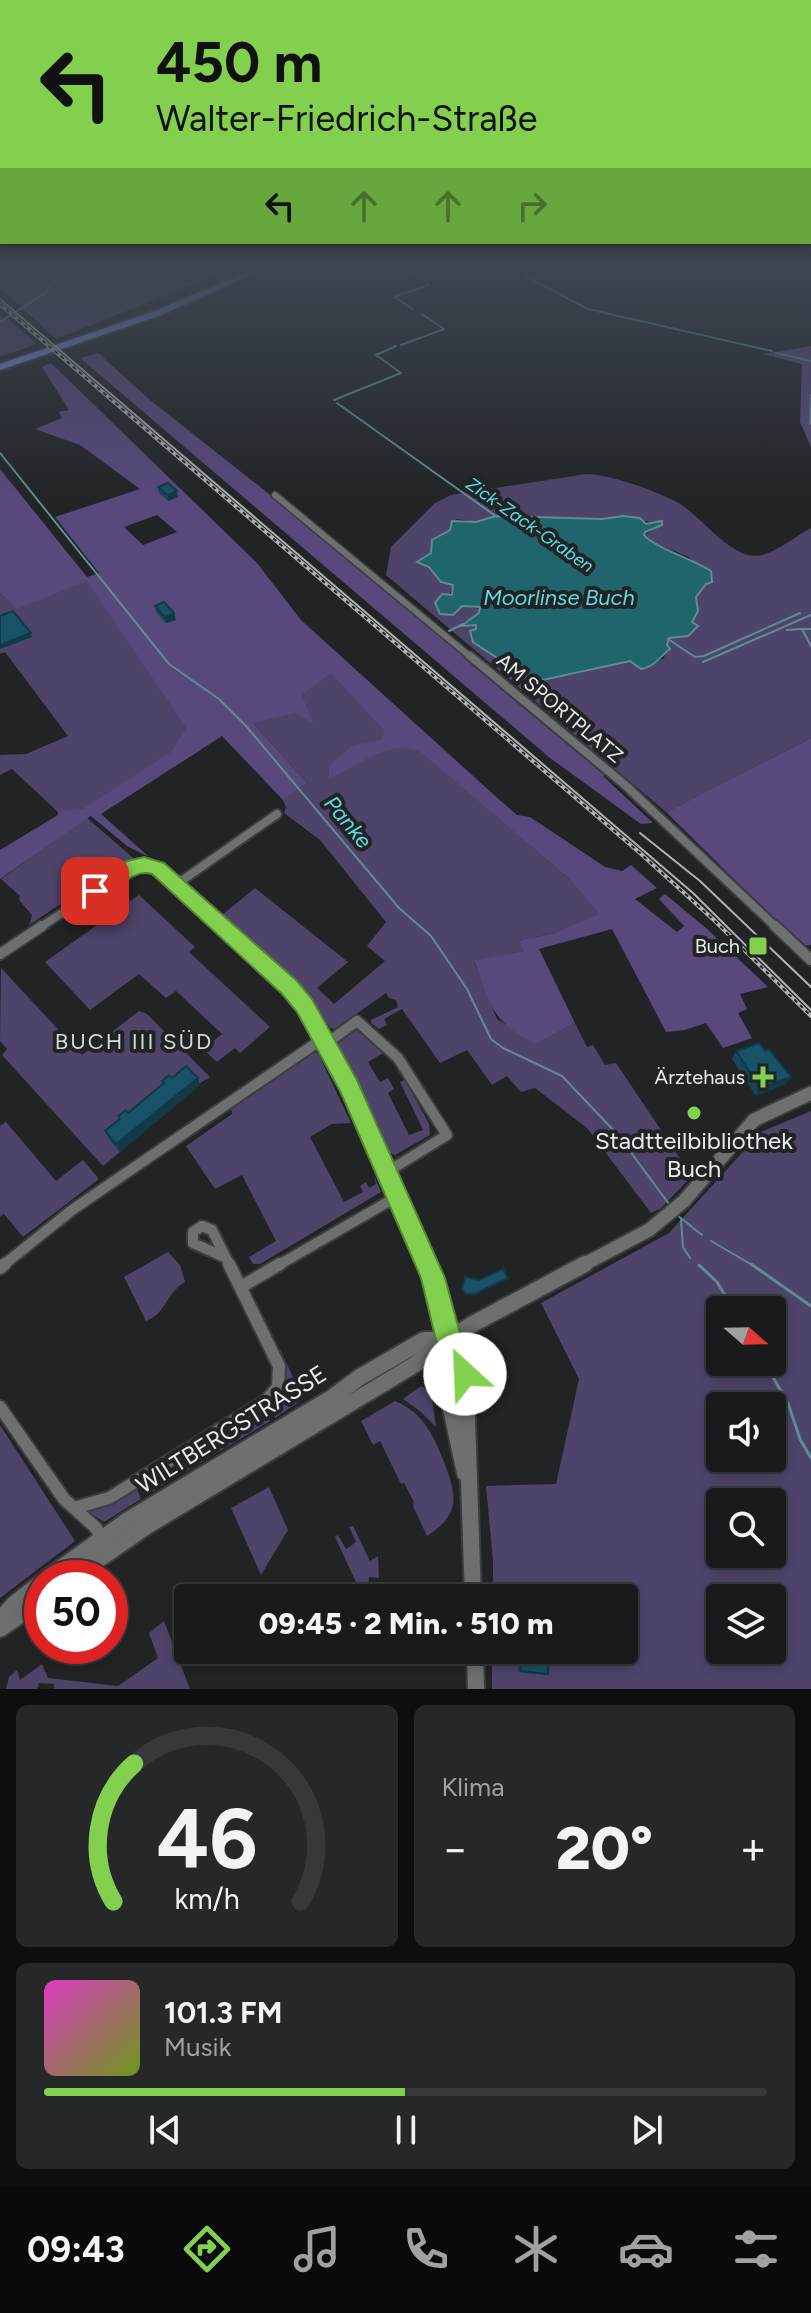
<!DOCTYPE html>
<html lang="de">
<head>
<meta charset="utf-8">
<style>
	:root { --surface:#191a1c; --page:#262729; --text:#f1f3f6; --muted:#9fa1a3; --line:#37383b; --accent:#83d04e }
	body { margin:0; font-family:Figtree,sans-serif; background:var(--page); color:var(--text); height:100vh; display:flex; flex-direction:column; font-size:30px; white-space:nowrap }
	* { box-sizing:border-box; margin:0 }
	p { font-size:26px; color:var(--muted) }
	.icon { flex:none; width:44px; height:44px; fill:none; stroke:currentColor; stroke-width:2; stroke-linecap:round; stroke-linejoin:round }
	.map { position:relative; height:1689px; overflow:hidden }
	.sheet { display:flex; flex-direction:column; gap:16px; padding:16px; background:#0e0e0f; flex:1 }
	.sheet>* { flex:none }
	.guide { position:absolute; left:0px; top:0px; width:812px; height:244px; box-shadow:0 4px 12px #0003,0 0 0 2px var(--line); background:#83d04e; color:#111; overflow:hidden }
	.needle { width:52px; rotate:110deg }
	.fabs { position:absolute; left:706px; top:1296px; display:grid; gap:16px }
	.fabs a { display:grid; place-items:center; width:80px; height:80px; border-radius:8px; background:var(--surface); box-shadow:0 4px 12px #0003,0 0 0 2px var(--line); font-size:40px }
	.speed { position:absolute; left:24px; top:1560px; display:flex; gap:16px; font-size:40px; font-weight:700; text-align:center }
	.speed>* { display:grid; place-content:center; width:104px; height:104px; border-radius:50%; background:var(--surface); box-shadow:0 4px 12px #0003,0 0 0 2px var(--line); line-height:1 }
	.speed .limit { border:12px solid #d22; background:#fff; color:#111 }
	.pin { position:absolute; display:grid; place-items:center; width:68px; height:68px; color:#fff; margin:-34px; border-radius:16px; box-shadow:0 4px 12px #0006 }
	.me { position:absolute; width:88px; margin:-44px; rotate:335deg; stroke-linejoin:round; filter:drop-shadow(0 0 6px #0008) }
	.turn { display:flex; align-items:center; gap:28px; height:168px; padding:0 24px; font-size:36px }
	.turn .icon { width:104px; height:104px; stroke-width:2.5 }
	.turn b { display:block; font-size:56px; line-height:68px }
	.lanes { display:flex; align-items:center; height:76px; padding:0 24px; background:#0003; justify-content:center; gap:40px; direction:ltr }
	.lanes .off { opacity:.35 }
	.big { font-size:60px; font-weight:800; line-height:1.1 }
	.sheet .widget { flex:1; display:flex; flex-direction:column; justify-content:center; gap:12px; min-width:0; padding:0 28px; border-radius:12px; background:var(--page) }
	.sheet .dial { align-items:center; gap:0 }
	.dial svg { height:208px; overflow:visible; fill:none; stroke:var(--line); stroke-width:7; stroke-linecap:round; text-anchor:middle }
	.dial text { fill:var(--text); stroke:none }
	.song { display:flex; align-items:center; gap:24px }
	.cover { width:96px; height:96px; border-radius:12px; background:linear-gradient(135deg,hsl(310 70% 55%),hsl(80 70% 35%)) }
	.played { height:8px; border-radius:4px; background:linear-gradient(90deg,var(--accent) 50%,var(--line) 50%) }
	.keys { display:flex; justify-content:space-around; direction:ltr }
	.heat { display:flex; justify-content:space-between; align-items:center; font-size:44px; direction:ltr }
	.sheet .tiles { flex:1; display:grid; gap:16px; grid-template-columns:1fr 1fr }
	.widget:last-child { grid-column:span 2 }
	.trip { position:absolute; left:174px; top:1584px; width:464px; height:80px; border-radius:8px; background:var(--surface); box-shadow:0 4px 12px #0003,0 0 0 2px var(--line); font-weight:800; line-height:80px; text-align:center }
	.menu { display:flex; height:128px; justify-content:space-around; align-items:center; background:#0a0a0b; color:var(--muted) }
	.menu .icon { width:56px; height:56px }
	.menu .selected { color:var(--accent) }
	.menu b { font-size:36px; color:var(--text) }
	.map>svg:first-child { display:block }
	.green { fill:#4e4369; fill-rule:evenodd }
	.forest { fill:#58497d; fill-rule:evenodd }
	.water { fill:#20656c; stroke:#5d8d93; stroke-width:2 }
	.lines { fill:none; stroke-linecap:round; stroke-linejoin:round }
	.stream-far1 { stroke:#5d8d93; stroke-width:2 }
	.stream { stroke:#5d8d93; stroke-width:3 }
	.minor-far3-casing { stroke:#3b3d3f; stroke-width:9 }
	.minor-far2-casing { stroke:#3b3d3f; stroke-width:12 }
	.minor-far1-casing { stroke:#3b3d3f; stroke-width:14 }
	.minor-casing { stroke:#3b3d3f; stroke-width:16 }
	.secondary-far1-casing { stroke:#3b3d3f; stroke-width:17 }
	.secondary-casing { stroke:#3b3d3f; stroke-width:20 }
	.motorway-casing { stroke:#3b3d3f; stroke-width:4 }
	.minor-far3 { stroke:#6d6f71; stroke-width:6 }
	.minor-far2 { stroke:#6d6f71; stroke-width:8 }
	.minor-far1 { stroke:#6d6f71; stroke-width:10 }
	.minor { stroke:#6d6f71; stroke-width:12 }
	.secondary-far1 { stroke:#6d6f71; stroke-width:13 }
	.secondary { stroke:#6d6f71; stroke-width:16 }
	.motorway { fill:#798bdc; fill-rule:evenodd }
	.tram { stroke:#b1b2b4; stroke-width:2 }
	.rail-casing { stroke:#b1b2b4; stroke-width:4 }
	.rail { stroke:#212325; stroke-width:2; stroke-dasharray:4; stroke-linecap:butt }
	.wall { fill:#154759 }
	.shaded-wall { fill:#113948 }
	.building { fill:#185267; stroke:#113948; stroke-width:2 }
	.route { fill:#83d04e; stroke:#558733; stroke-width:2 }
	.poi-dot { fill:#83d04e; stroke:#212325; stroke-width:3 }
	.labels { text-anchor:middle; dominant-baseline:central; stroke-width:8; stroke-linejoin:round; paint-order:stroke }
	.far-water-label { font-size:18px; font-style:italic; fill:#5addea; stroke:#212325 }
	.street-label { font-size:20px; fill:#eaebed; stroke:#212325 }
	.poi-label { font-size:20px; fill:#eaebed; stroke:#212325; text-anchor:end }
	.water-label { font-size:22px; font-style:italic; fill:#5addea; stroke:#212325 }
	.neighbourhood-label { font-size:22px; letter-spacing:2px; fill:#d7dadd; stroke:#212325 }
	.near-poi-label { font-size:24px; fill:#eaebed; stroke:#212325 }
	.near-street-label { font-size:24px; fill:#eaebed; stroke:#212325 }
</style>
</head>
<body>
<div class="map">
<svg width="811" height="1689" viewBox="0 0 811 1689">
	<rect width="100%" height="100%" fill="#212325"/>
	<g class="green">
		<path d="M0 270H229L56 339 0 288Z"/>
		<path d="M0 313 1 318H7L37 344 0 357Z"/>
		<path d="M586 474C609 474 653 490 675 501 700 513 732 563 762 555 778 551 796 536 811 528V738L666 812 386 575 391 547 435 503 451 495ZM496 516 602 519 623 516 662 525 644 535 649 541 689 557 712 582 706 584 696 596 698 611 692 622 698 626 669 638 664 658 640 669 630 661 571 675 526 677 473 642 478 626 461 624 475 616 482 609 462 606 456 611 449 596 453 585 441 583 429 567 432 540 450 530 456 519 476 522Z"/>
		<path d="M86 578 201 750 87 818 138 862 126 867 119 865 29 925 32 915 19 900 20 896 1 879 74 827 12 769 0 775V755L26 754 68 736 5 652 0 654V593L13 605Z"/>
		<path d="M329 671 566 876 600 915 552 934 519 940 523 951 474 962 497 1019 536 1044 575 1023 587 1047 593 1045 605 1065 616 1063 692 1176 660 1209 651 1213 587 1128 535 1088 521 1092 507 1076 492 1085 467 1050 440 1063 402 1009 384 1019 387 1025 379 1029 371 1023V1020L398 1007 396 1000 389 998 386 993 335 1029 330 1028 307 992 222 915 255 888 348 962 317 988 334 1004 385 961 367 946 386 922 320 840 284 813 286 807 283 800 307 783 253 723Z"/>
		<path d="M139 895 195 947 189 952 270 1027 240 1053 235 1048 217 1062 203 1049 222 1034 176 991 166 998 139 974 90 1010 45 962Z"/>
		<path d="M1 968 82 1055 139 1011 147 1014 210 1077 109 1139 120 1152 103 1166 2 1055 7 1049 0 1041Z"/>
		<path d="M354 1028 363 1030 388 1050 368 1062 380 1082 388 1078 394 1089 388 1093 409 1135 423 1130 400 1082 405 1080 429 1124 430 1135 395 1155 390 1153 336 1040Z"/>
		<path d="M313 1049 319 1055 351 1123 332 1124 310 1137 344 1202 363 1192 360 1186 366 1182 369 1188 376 1184 374 1176 381 1192 260 1264H253L249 1257 276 1241 242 1175 215 1189 186 1146 232 1114 231 1106Z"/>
		<path d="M811 1111V1689H492V1659L489 1650H514V1659L547 1650H624V1598H493V1561L486 1486 556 1484 579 1379 541 1303 669 1233 761 1132ZM720 1310H772V1362H720ZM720 1406H772V1458H720ZM720 1502H772V1554H720ZM720 1598H772V1650H720Z"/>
		<path d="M6 1122 56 1181 83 1160 99 1179 23 1237 4 1214 0 1217V1126Z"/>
		<path d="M168 1252 180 1265 185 1282C165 1294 166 1314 146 1321L124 1277Z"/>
		<path d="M280 1349 303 1399 275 1418 271 1408 281 1397 278 1394 276 1351Z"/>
		<path d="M421 1386 431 1392 436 1427 421 1412 403 1399Z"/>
		<path d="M395 1401C424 1413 433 1435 444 1462 457 1496 461 1514 427 1536L413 1506 414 1502 404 1483 401 1484 380 1441 373 1445 361 1421Z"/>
		<path d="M268 1414 270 1421 150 1493 148 1487Z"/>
		<path d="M0 1425 75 1541 0 1598Z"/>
		<path d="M136 1486 141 1499 104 1522 86 1510Z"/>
		<path d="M269 1487 288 1530 261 1575 231 1508Z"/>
		<path d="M353 1526 370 1561 378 1556 379 1578 369 1577 367 1598H356L361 1593 335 1537 338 1535 346 1549 356 1542 349 1527Z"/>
		<path d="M164 1621 190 1689H54V1684L39 1683 37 1689H6L9 1677 17 1670 20 1680 42 1664 48 1678 118 1686 158 1658 149 1633Z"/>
	</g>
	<g class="forest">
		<path d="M811 346V447L800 422 802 364 763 354Z"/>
		<path d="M98 353 150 400 278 501 607 773 603 776 653 823 641 824 550 758 80 358Z"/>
		<path d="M51 363 257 563 301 620 493 794 517 815 530 817 605 867 622 871 631 865 657 888 635 899 677 932 684 926 659 899 665 894 706 928 768 987 740 994 747 1009 738 1013 752 1038 723 1048 706 1023 685 1030 666 1032 612 929 539 949 575 1023 536 1044C491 1022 491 1005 474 961L523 951 519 940 552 934 599 914 566 876 421 752C388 737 358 768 329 778V766L353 745 382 740 384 730 331 673 302 695 313 723 295 713 253 723 307 783 283 800 222 736 101 814 149 857 127 846 91 816 0 879V850L58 815V811L83 809 171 752 186 728 87 581 17 609 0 593V469L87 577 99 573 55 517 140 489 80 445 35 429 62 418 59 412 69 410 42 367ZM157 515 177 532 143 545 124 527Z"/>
		<path d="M811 738V945L802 946 666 812Z"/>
	</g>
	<path class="water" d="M496 516 602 519 623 516 640 518 646 524 662 521V525L645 532 644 535C652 546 694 560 711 571L712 582 706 584 696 597 698 611 692 622 698 626 688 636 669 638 667 645 670 649C660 656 655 667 641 669L630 661 538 681 526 677 473 642 470 631 476 629V625L461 626 479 613 480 607 462 606 453 615 440 614 435 603 442 594 452 595 453 585 441 582 429 567 417 562 431 553 432 540 450 530 452 521 476 522Z"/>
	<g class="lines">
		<g class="stream-far1">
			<path d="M405 270 418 277"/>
			<path d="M515 270 518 272"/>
			<path d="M525 276 588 309 772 351"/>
			<path d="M413 309 394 297 429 285 426 281"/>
			<path d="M0 322 44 294 63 270"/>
			<path d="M401 345 444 329 422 314"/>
			<path d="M776 353 811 361"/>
			<path d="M334 400 401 373 376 355 396 346"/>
			<path d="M337 403 497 517"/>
			<path d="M810 424 811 395"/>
			<path d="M0 453 169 664 219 699 246 726 399 908 431 936 467 989 491 1039 503 1048 562 1076 618 1135 669 1204"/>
			<path d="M811 629H802L811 646"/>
			<path d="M787 630 801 629"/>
			<path d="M449 631 463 624"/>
			<path d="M668 639 695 657 704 656 800 613"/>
			<path d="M703 662 811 615"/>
			<path d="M677 1215 702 1235"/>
			<path d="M681 1220 683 1247 690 1258"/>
			<path d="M711 1241 754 1266"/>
		</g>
		<g class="stream">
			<path d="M751 1264 811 1306"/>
			<path d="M699 1265 717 1282 734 1310"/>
			<path d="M764 1362 788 1403 800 1439 811 1458"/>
		</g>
		<g class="minor-far3-casing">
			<path id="minor-far3" d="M275 495 472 658"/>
		</g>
		<g class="minor-far2-casing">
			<g id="minor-far2">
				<path d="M470 656 624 784 777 928"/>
				<path d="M177 884 277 814"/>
				<path d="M39 928 133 867 144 864 158 868 224 928"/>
			</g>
		</g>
		<g class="minor-far1-casing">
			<g id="minor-far1">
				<path d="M222 926 304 1005 349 1087 428 1266"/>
				<path d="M775 926 811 960"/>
				<path d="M0 954 42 926"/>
				<path d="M224 1257 193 1243V1232L202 1226 212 1230 230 1266"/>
				<path d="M2 1266 72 1210 315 1044 334 1038 357 1021 398 1058 447 1135 387 1172"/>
				<path d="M277 1266 398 1196"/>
			</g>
		</g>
		<g class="minor-casing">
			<g id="minor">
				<path d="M427 1264 449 1339"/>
				<path d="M0 1268 5 1264"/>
				<path d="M241 1287 280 1264"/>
				<path d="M0 1407 64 1499 74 1508 109 1498 266 1401 278 1387 279 1366 229 1264"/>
				<path d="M74 1508 96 1528 102 1540"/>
			</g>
		</g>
		<g class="secondary-far1-casing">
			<path id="secondary-far1" d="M581 1266 649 1230 684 1201 754 1120 811 1093"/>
		</g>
		<g class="secondary-casing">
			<g id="secondary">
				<path d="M449 1340 465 1360 473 1598"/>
				<path d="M449 1340 444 1376 465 1473"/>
				<path d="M47 1578 128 1520 333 1397 360 1377 424 1340H448"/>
				<path d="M72 1578 147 1526 414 1365 471 1325 585 1264"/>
				<path d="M0 1620 14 1604 42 1582"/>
				<path d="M0 1629 42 1600"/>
				<path d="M475 1650 476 1689"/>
			</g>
		</g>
		<g class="motorway-casing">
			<path id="motorway" d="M251 270H262L161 315 0 370V364L155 311Z"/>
		</g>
		<use href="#minor-far3" class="minor-far3"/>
		<use href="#minor-far2" class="minor-far2"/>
		<use href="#minor-far1" class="minor-far1"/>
		<use href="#minor" class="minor"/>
		<use href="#secondary-far1" class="secondary-far1"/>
		<use href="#secondary" class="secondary"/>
		<use href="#motorway" class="motorway"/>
		<g class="tram">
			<path d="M0 299 693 893 811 1010"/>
			<path d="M640 833 700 881 811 987"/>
		</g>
		<g class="rail-casing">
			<path id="rail" d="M0 304 640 853 715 921 811 1016"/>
		</g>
		<use href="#rail" class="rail"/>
	</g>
	<g class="wall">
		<path d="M158 487 178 497 168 501 159 493Z"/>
		<path d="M155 606 174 613 176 620 166 623 156 612Z"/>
		<path d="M736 1051 786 1084 756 1096 732 1059Z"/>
		<path d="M172 1078 200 1085 120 1152 109 1139 105 1131 119 1120 118 1116 128 1113 163 1085 162 1081Z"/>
		<path d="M515 1650H549L548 1674 545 1675 518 1672V1660H514Z"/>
	</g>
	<g class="shaded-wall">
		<path d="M177 491 178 497 168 501 167 495Z"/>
		<path d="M174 613 176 620 166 623 165 617Z"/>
		<path d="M31 633 32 637 0 649V645Z"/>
		<path d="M791 1077 786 1084 756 1096 760 1088Z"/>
		<path d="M198 1078 200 1085 120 1152 116 1144Z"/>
		<path d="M508 1278 507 1280 473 1296 474 1294Z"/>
	</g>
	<g class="building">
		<path d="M168 483 177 491 167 495 158 487Z"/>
		<path d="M164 602 174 613 165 617 155 606Z"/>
		<path d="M13 611 31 633 0 645V616Z"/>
		<path d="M759 1043 765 1051 769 1049 791 1077 760 1088 736 1051Z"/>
		<path d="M186 1066 198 1078 116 1144 105 1131 120 1119 118 1116 126 1110 128 1113 164 1083 162 1081 169 1075 172 1078Z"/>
		<path d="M503 1269 508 1278 474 1294H466L462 1289 465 1277 479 1280Z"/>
		<path d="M416 1585 442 1587V1598H417Z"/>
		<path d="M421 1650H444L445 1662 422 1663Z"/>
		<path d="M517 1650H549L548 1674 521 1671 520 1658H517Z"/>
	</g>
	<linearGradient id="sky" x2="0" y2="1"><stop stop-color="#121314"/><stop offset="0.53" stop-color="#3d4551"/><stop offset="1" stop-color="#3d4551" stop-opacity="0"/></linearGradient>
	<rect width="811" height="507" fill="url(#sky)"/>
	<path class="route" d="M144 857 164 863 297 981 312 999 357 1080 445 1278 460 1333 478 1360 474 1383 465 1387 456 1383 452 1364 436 1340 421 1278 341 1093 297 1012 282 994 152 874C127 867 112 903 89 896L86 891 89 885 127 861Z"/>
	<g class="poi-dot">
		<rect x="748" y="936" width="20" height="20" rx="4"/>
		<path d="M759 1065h8v8h8v8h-8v8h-8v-8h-8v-8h8z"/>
		<circle cx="694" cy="1113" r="8"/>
	</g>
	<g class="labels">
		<g class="far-water-label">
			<text transform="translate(530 525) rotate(35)">Zick-Zack-Graben</text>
		</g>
		<g class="street-label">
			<text transform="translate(560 708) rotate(40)">AM SPORTPLATZ</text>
		</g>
		<g class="poi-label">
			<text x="740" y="946">Buch</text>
			<text x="745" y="1077">Ärztehaus</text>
		</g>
		<g class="water-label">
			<text x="559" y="597">Moorlinse Buch</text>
			<text transform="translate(348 822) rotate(50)">Panke</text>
		</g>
		<g class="neighbourhood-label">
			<text x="134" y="1041">BUCH III SÜD</text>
		</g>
		<g class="near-poi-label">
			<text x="694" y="1140">Stadtteilbibliothek<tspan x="694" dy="28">Buch</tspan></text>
		</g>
		<g class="near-street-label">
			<text transform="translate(231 1429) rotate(-32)">WILTBERGSTRASSE</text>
		</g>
	</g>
</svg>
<div class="fabs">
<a><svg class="needle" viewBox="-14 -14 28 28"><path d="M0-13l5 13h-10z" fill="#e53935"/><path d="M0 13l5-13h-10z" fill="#9fa1a3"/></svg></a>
<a><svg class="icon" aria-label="sound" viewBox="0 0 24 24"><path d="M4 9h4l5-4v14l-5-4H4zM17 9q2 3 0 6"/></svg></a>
<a><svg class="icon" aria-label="search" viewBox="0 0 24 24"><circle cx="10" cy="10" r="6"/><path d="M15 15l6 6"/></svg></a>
<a><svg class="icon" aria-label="layers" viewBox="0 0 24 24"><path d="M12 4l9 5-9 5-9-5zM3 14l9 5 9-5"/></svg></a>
</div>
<div class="speed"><div class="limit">50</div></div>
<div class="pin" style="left:95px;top:891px;background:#d93025"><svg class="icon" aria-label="arrive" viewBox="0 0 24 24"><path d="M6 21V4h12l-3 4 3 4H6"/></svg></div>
<svg class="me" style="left:465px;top:1374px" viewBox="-20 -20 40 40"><circle r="19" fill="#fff"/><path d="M0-13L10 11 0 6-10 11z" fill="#83d04e"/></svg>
<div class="trip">09:45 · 2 Min. · 510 m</div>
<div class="guide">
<div class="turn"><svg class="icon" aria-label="left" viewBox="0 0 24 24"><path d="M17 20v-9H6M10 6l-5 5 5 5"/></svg><div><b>450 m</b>Walter-Friedrich-Straße</div></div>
<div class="lanes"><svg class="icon" aria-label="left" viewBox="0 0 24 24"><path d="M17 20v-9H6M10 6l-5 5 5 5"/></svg><svg class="icon off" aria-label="ahead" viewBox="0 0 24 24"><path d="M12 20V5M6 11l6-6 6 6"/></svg><svg class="icon off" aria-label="ahead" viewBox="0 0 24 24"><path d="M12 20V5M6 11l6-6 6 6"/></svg><svg class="icon off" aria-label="right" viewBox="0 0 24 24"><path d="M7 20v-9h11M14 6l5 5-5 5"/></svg></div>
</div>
</div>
<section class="sheet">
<div class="tiles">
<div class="widget dial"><svg viewBox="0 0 100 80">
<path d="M14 69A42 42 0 1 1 86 69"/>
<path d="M14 69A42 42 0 0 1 22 16" stroke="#83d04e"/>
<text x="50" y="56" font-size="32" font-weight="700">46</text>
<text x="50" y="72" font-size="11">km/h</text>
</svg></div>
<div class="widget"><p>Klima</p>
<div class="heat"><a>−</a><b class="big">20°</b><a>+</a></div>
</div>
<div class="widget">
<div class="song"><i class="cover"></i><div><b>101.3 FM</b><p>Musik</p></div></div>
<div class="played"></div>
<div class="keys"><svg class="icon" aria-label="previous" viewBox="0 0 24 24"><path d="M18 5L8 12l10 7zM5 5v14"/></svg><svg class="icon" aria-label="pause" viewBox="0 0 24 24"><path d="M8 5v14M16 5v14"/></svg><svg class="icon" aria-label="next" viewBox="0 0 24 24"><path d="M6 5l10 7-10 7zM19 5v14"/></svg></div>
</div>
</div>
</section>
<nav class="menu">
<b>09:43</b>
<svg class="icon selected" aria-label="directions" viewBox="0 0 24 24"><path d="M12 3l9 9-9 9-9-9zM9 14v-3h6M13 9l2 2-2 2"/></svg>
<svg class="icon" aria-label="music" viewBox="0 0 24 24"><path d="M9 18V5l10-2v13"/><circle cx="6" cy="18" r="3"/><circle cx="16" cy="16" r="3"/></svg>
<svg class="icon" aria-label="phone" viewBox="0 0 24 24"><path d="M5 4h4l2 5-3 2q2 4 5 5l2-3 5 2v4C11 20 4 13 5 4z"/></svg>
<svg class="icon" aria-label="climate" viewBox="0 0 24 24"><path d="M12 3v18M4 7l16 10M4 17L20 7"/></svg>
<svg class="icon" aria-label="car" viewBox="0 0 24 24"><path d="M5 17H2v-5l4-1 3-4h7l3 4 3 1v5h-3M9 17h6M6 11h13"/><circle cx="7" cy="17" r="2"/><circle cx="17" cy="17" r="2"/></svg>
<svg class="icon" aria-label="filters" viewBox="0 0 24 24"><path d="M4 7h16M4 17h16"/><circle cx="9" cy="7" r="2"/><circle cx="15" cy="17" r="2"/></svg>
</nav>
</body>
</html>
